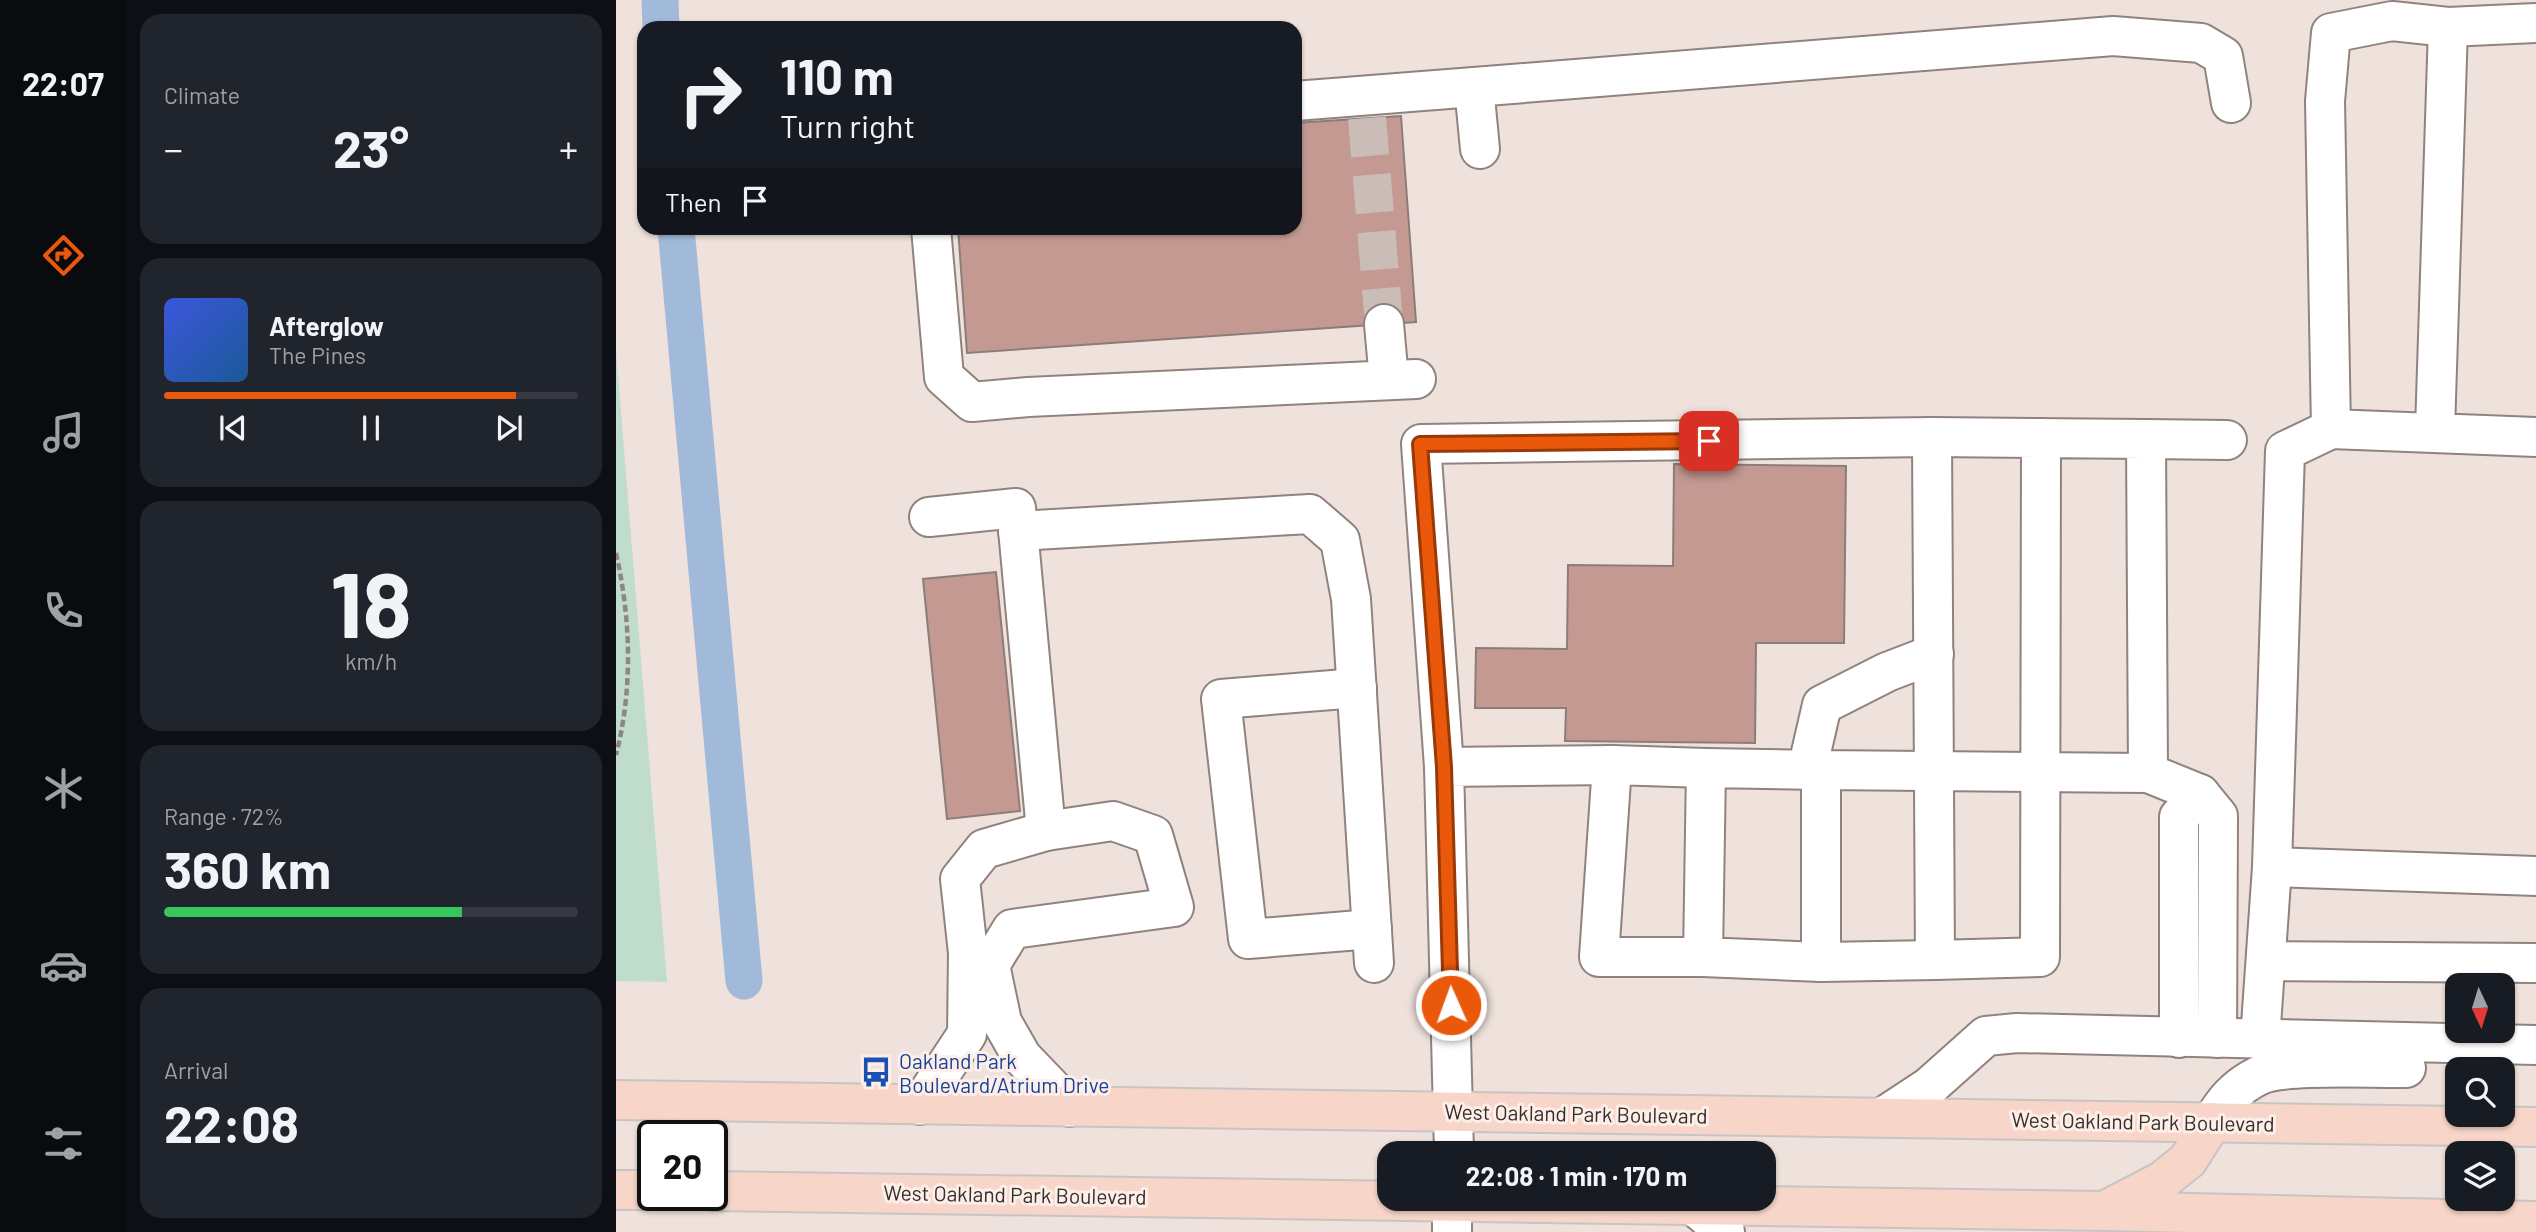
<!DOCTYPE html>
<html lang="en">
<head>
<meta charset="utf-8">
<style>
	:root { --surface:#171b24; --page:#20242c; --text:#f1f3f6; --muted:#9ea1a6; --line:#363941; --accent:#ea580c }
	body { margin:0; font-family:Barlow,sans-serif; background:var(--page); color:var(--text); height:100vh; display:flex; flex-direction:column; font-size:26px; white-space:nowrap }
	* { box-sizing:border-box; margin:0 }
	p { font-size:23px; color:var(--muted) }
	.icon { flex:none; width:38px; height:38px; fill:none; stroke:currentColor; stroke-width:2; stroke-linecap:round; stroke-linejoin:round }
	.map { position:relative; flex:1; overflow:hidden }
	.side { display:flex; flex-direction:column; gap:14px; padding:14px; background:#0d0f14; width:490px }
	.side>* { flex:none }
	.banner { position:absolute; left:21px; top:21px; width:665px; height:214px; border-radius:21px; box-shadow:0 2px 5px #0004; background:#171b24; color:var(--text); overflow:hidden }
	.needle { width:46px; rotate:176deg }
	.controls { position:absolute; left:1829px; top:973px; display:grid; gap:14px }
	.controls a { display:grid; place-items:center; width:70px; height:70px; border-radius:14px; background:var(--surface); box-shadow:0 2px 5px #0004; font-size:35px }
	.speed { position:absolute; left:21px; top:1120px; display:flex; gap:14px; font-size:35px; font-weight:700; text-align:center }
	.speed>* { display:grid; place-content:center; width:91px; height:91px; border-radius:50%; background:var(--surface); box-shadow:0 2px 5px #0004; line-height:1 }
	.speed .limit { border:4px solid #111; border-radius:10px; background:#fff; color:#111 }
	.pin { position:absolute; display:grid; place-items:center; width:60px; height:60px; color:#fff; margin:-30px; border-radius:14px; box-shadow:0 4px 10px #0006 }
	.me { position:absolute; width:77px; margin:-38px; rotate:358deg; stroke-linejoin:round; filter:drop-shadow(0 0 5px #0008) }
	.turn { display:flex; align-items:center; gap:24px; height:147px; padding:0 28px; font-size:32px }
	.turn .icon { width:91px; height:91px; stroke-width:2.5 }
	.turn b { display:block; font-size:49px; line-height:60px }
	.then { display:flex; align-items:center; height:66px; padding:0 28px; background:#0003; gap:14px; font-size:26px }
	.big { font-size:52px; font-weight:700; line-height:1.1 }
	.side .tile { flex:1; display:flex; flex-direction:column; justify-content:center; gap:10px; min-width:0; padding:0 24px; border-radius:21px; background:var(--page) }
	.side .dial { align-items:center; gap:0 }
	.dial b { font-size:91px; line-height:1 }
	.song { display:flex; align-items:center; gap:21px }
	.cover { width:84px; height:84px; border-radius:10px; background:linear-gradient(135deg,hsl(230 70% 55%),hsl(210 70% 35%)) }
	.played { height:7px; border-radius:4px; background:linear-gradient(90deg,var(--accent) 85%,var(--line) 85%) }
	.keys { display:flex; justify-content:space-around; direction:ltr }
	.heat { display:flex; justify-content:space-between; align-items:center; font-size:38px; direction:ltr }
	.charge { height:10px; border-radius:5px; background:linear-gradient(90deg,#34c759 72%,var(--line) 0) }
	.trip { position:absolute; left:761px; top:1141px; width:399px; height:70px; border-radius:21px; background:var(--surface); box-shadow:0 2px 5px #0004; font-weight:700; line-height:70px; text-align:center }
	main { display:flex; flex:1; min-height:0 }
	.tab-bar { display:flex; flex-direction:column; width:126px; justify-content:space-around; align-items:center; background:#090b0e; color:var(--muted) }
	.tab-bar .icon { width:49px; height:49px }
	.tab-bar .active { color:var(--accent) }
	.tab-bar b { font-size:32px; color:var(--text) }
	.map>svg:first-child { display:block }
	.green { fill:#bfdccd }
	.lines { fill:none; stroke-linecap:round; stroke-linejoin:round }
	.canal { stroke:#a1bada; stroke-width:37 }
	.building { fill:#c49992; stroke:#8b7d7a; stroke-width:2 }
	.minor-tunnel { stroke:#cabdb8; stroke-width:38; stroke-dasharray:38 19; stroke-linecap:butt }
	.minor-casing { stroke:#90837d; stroke-width:42 }
	.major-casing { stroke:#c6c5c4; stroke-width:42 }
	.path { stroke:#8f8682; stroke-width:4.5; stroke-dasharray:7 3.5; stroke-linecap:butt }
	.minor { stroke:#fff; stroke-width:38 }
	.major { stroke:#f8d5c9; stroke-width:38 }
	.route-casing { stroke:#983908; stroke-width:18 }
	.route { stroke:#ea580c; stroke-width:12 }
	.labels { text-anchor:middle; dominant-baseline:central; stroke-width:6; stroke-linejoin:round; paint-order:stroke }
	.transit-label { font-size:21px; fill:#164399; stroke:#fdeee8; text-anchor:start }
	.street-label { font-size:21px; fill:#342f2d; stroke:#fdeee8 }
</style>
</head>
<body>
<main>
<nav class="tab-bar">
<b>22:07</b>
<svg class="icon active" aria-label="directions" viewBox="0 0 24 24"><path d="M12 3l9 9-9 9-9-9zM9 14v-3h6M13 9l2 2-2 2"/></svg>
<svg class="icon" aria-label="music" viewBox="0 0 24 24"><path d="M9 18V5l10-2v13"/><circle cx="6" cy="18" r="3"/><circle cx="16" cy="16" r="3"/></svg>
<svg class="icon" aria-label="phone" viewBox="0 0 24 24"><path d="M5 4h4l2 5-3 2q2 4 5 5l2-3 5 2v4C11 20 4 13 5 4z"/></svg>
<svg class="icon" aria-label="climate" viewBox="0 0 24 24"><path d="M12 3v18M4 7l16 10M4 17L20 7"/></svg>
<svg class="icon" aria-label="car" viewBox="0 0 24 24"><path d="M5 17H2v-5l4-1 3-4h7l3 4 3 1v5h-3M9 17h6M6 11h13"/><circle cx="7" cy="17" r="2"/><circle cx="17" cy="17" r="2"/></svg>
<svg class="icon" aria-label="filters" viewBox="0 0 24 24"><path d="M4 7h16M4 17h16"/><circle cx="9" cy="7" r="2"/><circle cx="15" cy="17" r="2"/></svg>
</nav>
<section class="side">
<div class="tile"><p>Climate</p>
<div class="heat"><a>−</a><b class="big">23°</b><a>+</a></div>
</div>
<div class="tile">
<div class="song"><i class="cover"></i><div><b>Afterglow</b><p>The Pines</p></div></div>
<div class="played"></div>
<div class="keys"><svg class="icon" aria-label="previous" viewBox="0 0 24 24"><path d="M18 5L8 12l10 7zM5 5v14"/></svg><svg class="icon" aria-label="pause" viewBox="0 0 24 24"><path d="M8 5v14M16 5v14"/></svg><svg class="icon" aria-label="next" viewBox="0 0 24 24"><path d="M6 5l10 7-10 7zM19 5v14"/></svg></div>
</div>
<div class="tile dial"><b>18</b><p>km/h</p></div>
<div class="tile"><p>Range · 72%</p><b class="big">360 km</b><div class="charge"></div></div>
<div class="tile"><p>Arrival</p><b class="big">22:08</b></div>
</section>
<div class="map">
<svg width="1920" height="1232" viewBox="0 0 1920 1232">
	<rect width="100%" height="100%" fill="#efe1db"/>
	<path class="green" d="M0 350 51 982 0 981Z"/>
	<g class="lines">
		<g class="canal">
			<path d="M44 0 45 28"/>
			<path d="M60 228 128 981"/>
		</g>
	</g>
	<g class="building">
		<path d="M785 116 800 322 351 353 342 228H679V123Z"/>
		<path d="M1058 464 1230 466 1228 643H1140L1139 743 949 741 950 708H859L860 648 951 649 952 565 1057 566Z"/>
		<path d="M380 572 404 811 331 819 307 579Z"/>
	</g>
	<g class="lines">
		<path class="minor-tunnel" d="M751 118 768 324"/>
		<g class="minor-casing">
			<g id="minor">
				<path d="M1832 27 1920 23"/>
				<path d="M679 101 858 87"/>
				<path d="M864 149 858 87 1497 36 1585 43 1607 56 1615 103"/>
				<path d="M315 228 328 377 356 402 412 397 800 379"/>
				<path d="M768 324 773 380"/>
				<path d="M1819 430 1832 27 1776 21 1715 33 1709 101 1715 429 1920 437"/>
				<path d="M1425 438 1424 957 1319 960 1316 437 1530 439 1532 773 1584 794 1602 816 1601 1038"/>
				<path d="M1530 439 1611 440"/>
				<path d="M313 517 400 508 430 831"/>
				<path d="M402 531 694 514 724 540 735 599 758 963"/>
				<path d="M741 688 605 699 632 939 756 929"/>
				<path d="M828 767 805 444 1316 437"/>
				<path d="M1191 770 1206 705 1271 672 1318 654"/>
				<path d="M1205 770 1090 768 1087 957 1205 962V770L1532 773"/>
				<path d="M1656 867 1920 876"/>
				<path d="M1087 957H983L996 765 1090 768"/>
				<path d="M1650 961 1920 963"/>
				<path d="M1205 962 1319 960"/>
				<path d="M1563 1038V817L1584 794"/>
				<path d="M1644 1040 1656 867 1669 451 1715 429"/>
				<path d="M304 1105 351 1034 352 953 344 879 368 849 430 831 497 821 537 835 558 907 396 929 374 965 386 1022 406 1057 454 1107"/>
				<path d="M1267 1117 1314 1086 1370 1036 1401 1033 1920 1045"/>
				<path d="M1596 1122C1608 1101 1620 1087 1642 1076 1666 1063 1758 1069 1790 1068"/>
				<path d="M838 1153 828 767 996 765"/>
				<path d="M836 1199V1232"/>
				<path d="M1076 1204 1109 1232"/>
			</g>
		</g>
		<g class="major-casing">
			<g id="major">
				<path d="M0 1100 1920 1127"/>
				<path d="M0 1190H37"/>
				<path d="M96 1191 1489 1211 1920 1221"/>
				<path d="M1494 1208 1546 1181 1572 1160 1596 1122"/>
			</g>
		</g>
		<path class="path" d="M0 553C15 620 17 689 0 755"/>
		<use href="#minor" class="minor"/>
		<use href="#major" class="major"/>
	</g>
	<g class="lines">
		<g class="route-casing">
			<path id="route" d="M835 1005 828 767 804 444 1093 441"/>
		</g>
		<use href="#route" class="route"/>
	</g>
	<defs>
		<g id="bus-bare" transform="scale(2.415)"><path d="M-5-6H5V4H4V6H2V4H-2V6H-4V4H-5ZM-3.5-4V0h7V-4ZM-3.5 1.2v1.5H-2V1.2ZM2 1.2v1.5H3.5V1.2Z" fill="#1a4fb4" stroke="#fdeee8" stroke-width="2.5" paint-order="stroke"/></g>
	</defs>
	<g fill-rule="evenodd">
		<use href="#bus-bare" x="260" y="1072"/>
	</g>
	<g class="labels">
		<g class="transit-label">
			<text x="283" y="1060">Oakland Park<tspan x="283" dy="24">Boulevard/Atrium Drive</tspan></text>
		</g>
		<g class="street-label">
			<text transform="translate(960 1113) rotate(1)">West Oakland Park Boulevard</text>
			<text transform="translate(1527 1121) rotate(1)">West Oakland Park Boulevard</text>
			<text transform="translate(399 1194) rotate(1)">West Oakland Park Boulevard</text>
		</g>
	</g>
</svg>
<div class="controls">
<a><svg class="needle" viewBox="-14 -14 28 28"><path d="M0-13l5 13h-10z" fill="#e53935"/><path d="M0 13l5-13h-10z" fill="#9ea1a6"/></svg></a>
<a><svg class="icon" aria-label="search" viewBox="0 0 24 24"><circle cx="10" cy="10" r="6"/><path d="M15 15l6 6"/></svg></a>
<a><svg class="icon" aria-label="layers" viewBox="0 0 24 24"><path d="M12 4l9 5-9 5-9-5zM3 14l9 5 9-5"/></svg></a>
</div>
<div class="speed"><div class="limit">20</div></div>
<div class="pin" style="left:1093px;top:441px;background:#d93025"><svg class="icon" aria-label="arrive" viewBox="0 0 24 24"><path d="M6 21V4h12l-3 4 3 4H6"/></svg></div>
<svg class="me" style="left:835px;top:1005px" viewBox="-20 -20 40 40"><circle r="17" fill="#ea580c" stroke="#fff" stroke-width="3"/><path d="M0-11L8 9 0 5-8 9z" fill="#fff"/></svg>
<div class="trip">22:08 · 1 min · 170 m</div>
<div class="banner">
<div class="turn"><svg class="icon" aria-label="right" viewBox="0 0 24 24"><path d="M7 20v-9h11M14 6l5 5-5 5"/></svg><div><b>110 m</b>Turn right</div></div>
<div class="then">Then<svg class="icon" aria-label="arrive" viewBox="0 0 24 24"><path d="M6 21V4h12l-3 4 3 4H6"/></svg></div>
</div>
</div>
</main>
</body>
</html>
